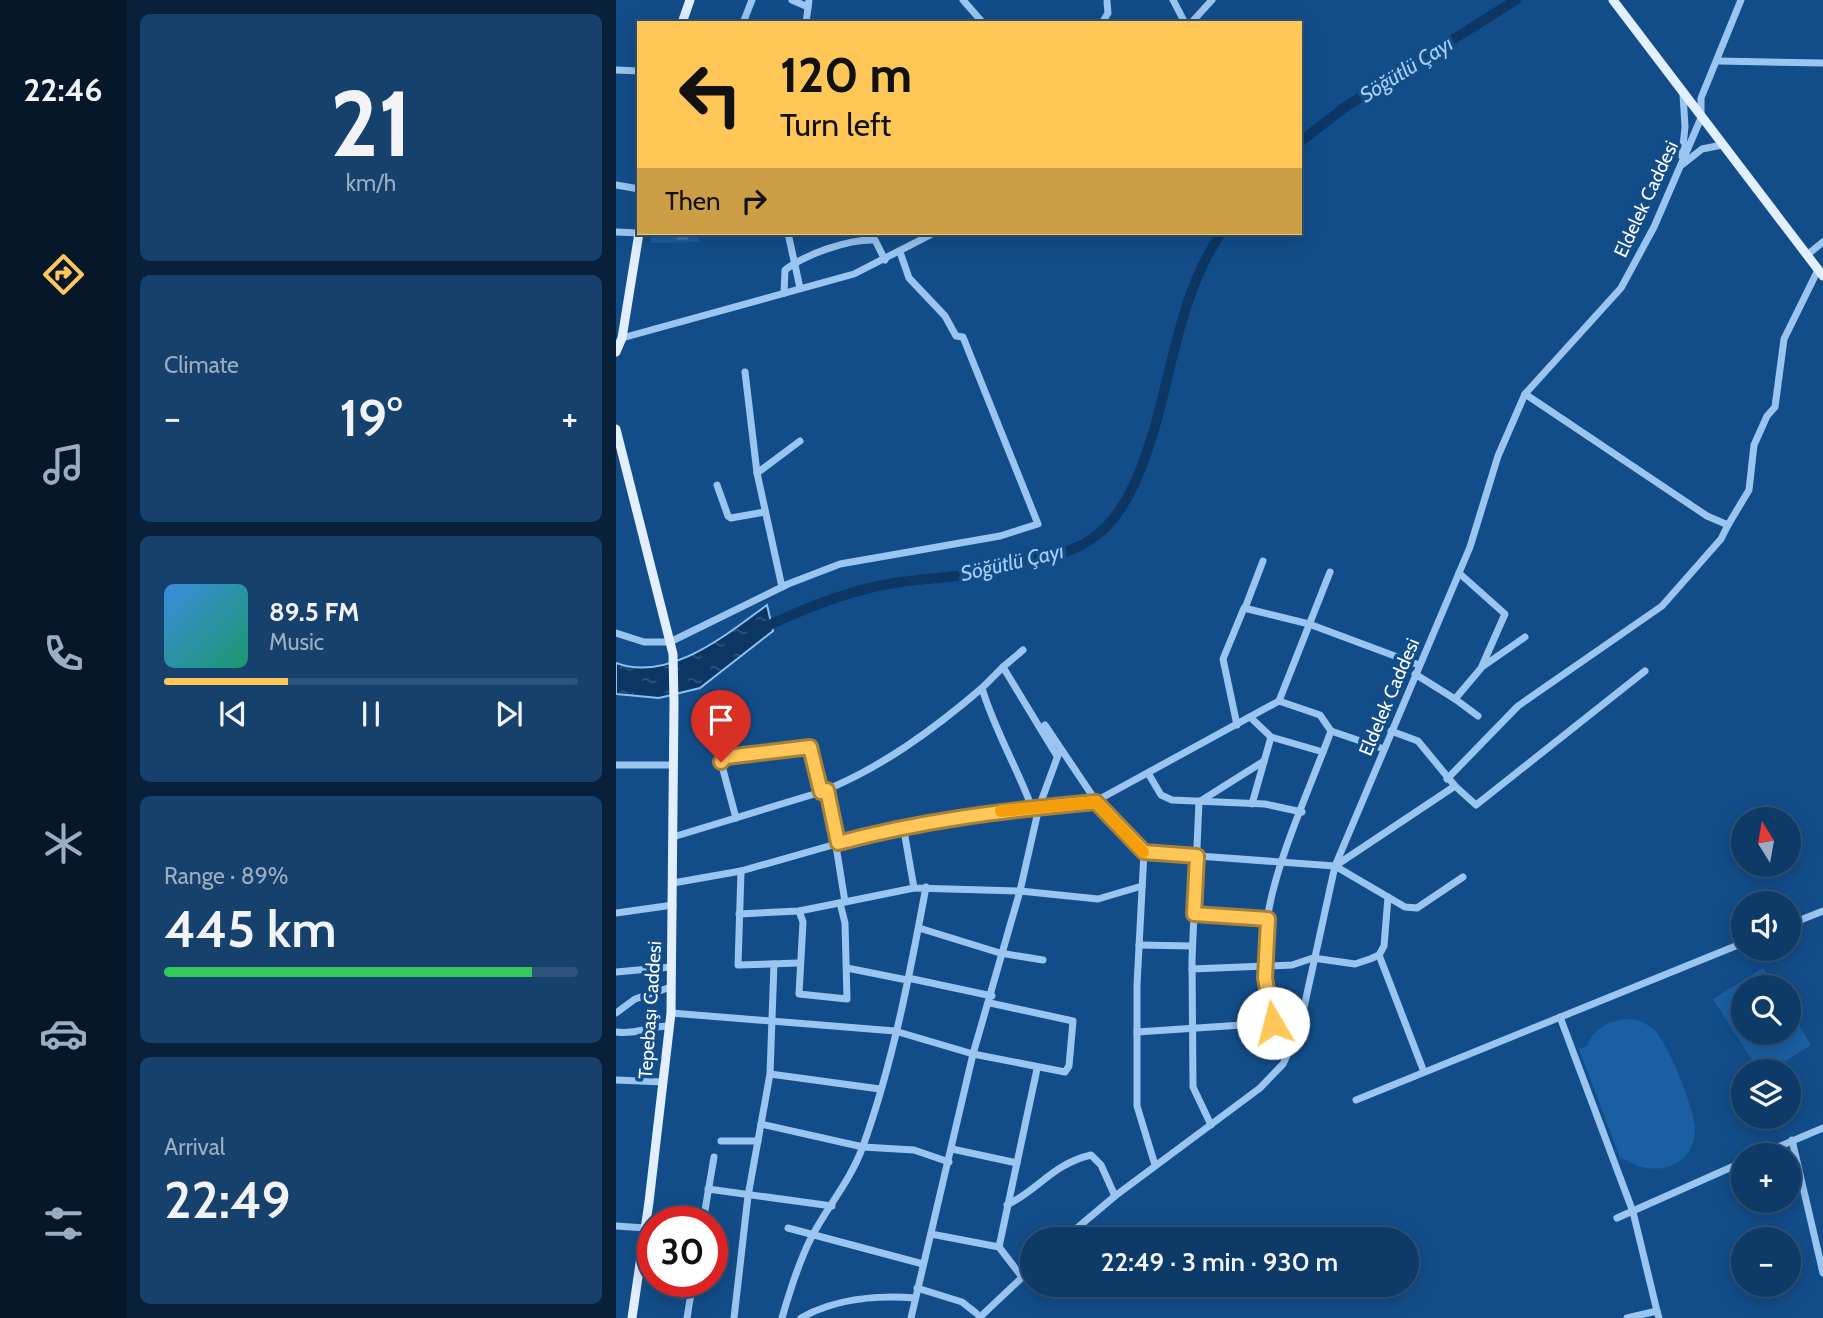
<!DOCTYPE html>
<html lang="en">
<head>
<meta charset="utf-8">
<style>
	:root { --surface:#0e3a67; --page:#17416d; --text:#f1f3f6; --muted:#9badc0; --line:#2e547b; --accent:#ffc658 }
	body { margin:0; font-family:Cabin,sans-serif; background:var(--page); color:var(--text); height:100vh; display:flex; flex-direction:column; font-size:26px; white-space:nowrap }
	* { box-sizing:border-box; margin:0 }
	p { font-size:23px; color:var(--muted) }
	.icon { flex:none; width:38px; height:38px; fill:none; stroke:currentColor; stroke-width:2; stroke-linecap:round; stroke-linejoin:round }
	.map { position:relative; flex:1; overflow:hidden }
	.side { display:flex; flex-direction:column; gap:14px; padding:14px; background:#082039; width:490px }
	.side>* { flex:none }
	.top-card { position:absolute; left:21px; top:21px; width:665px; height:214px; border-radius:0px; box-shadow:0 4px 18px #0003,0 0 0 2px var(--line); background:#ffc658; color:#111; overflow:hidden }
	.needle { width:46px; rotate:349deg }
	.controls { position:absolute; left:1115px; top:807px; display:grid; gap:14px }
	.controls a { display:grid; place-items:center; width:70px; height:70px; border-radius:50%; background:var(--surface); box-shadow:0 4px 18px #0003,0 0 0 2px var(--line); font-size:35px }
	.speed { position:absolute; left:21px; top:1206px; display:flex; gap:14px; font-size:35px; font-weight:700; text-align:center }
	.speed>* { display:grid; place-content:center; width:91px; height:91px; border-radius:50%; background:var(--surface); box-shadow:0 4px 18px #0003,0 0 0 2px var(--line); line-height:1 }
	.speed .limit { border:10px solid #d22; background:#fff; color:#111 }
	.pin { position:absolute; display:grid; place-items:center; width:60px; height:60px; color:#fff; margin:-72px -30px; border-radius:50% 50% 50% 0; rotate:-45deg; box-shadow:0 0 7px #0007 }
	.pin .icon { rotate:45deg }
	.me { position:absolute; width:77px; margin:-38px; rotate:352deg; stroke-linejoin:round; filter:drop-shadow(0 0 5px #0008) }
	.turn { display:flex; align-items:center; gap:24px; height:147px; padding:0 28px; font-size:32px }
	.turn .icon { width:91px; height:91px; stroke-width:2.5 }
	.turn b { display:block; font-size:49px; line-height:60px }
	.then { display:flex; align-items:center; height:66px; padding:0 28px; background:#0003; gap:14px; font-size:26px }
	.big { font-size:52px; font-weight:600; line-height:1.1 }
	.side .card { flex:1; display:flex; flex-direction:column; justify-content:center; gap:10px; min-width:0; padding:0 24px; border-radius:10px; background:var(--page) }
	.side .dial { align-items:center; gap:0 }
	.dial b { font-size:91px; line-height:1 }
	.song { display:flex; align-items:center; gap:21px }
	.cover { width:84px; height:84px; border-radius:10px; background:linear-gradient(135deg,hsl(210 70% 55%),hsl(160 70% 35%)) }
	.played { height:7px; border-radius:4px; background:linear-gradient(90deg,var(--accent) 30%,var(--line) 30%) }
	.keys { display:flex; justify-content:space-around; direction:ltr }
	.heat { display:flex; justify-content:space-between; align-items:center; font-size:38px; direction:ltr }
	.charge { height:10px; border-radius:5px; background:linear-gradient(90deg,#34c759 89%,var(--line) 0) }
	.trip { position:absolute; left:404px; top:1227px; width:399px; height:70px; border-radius:35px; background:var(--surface); box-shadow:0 4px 18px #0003,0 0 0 2px var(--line); font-weight:600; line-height:70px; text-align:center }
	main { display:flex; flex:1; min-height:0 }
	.tabs { display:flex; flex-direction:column; width:126px; justify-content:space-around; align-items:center; background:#061729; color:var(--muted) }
	.tabs .icon { width:49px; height:49px }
	.tabs .active { color:var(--accent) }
	.tabs b { font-size:32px; color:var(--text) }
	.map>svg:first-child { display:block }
	.forest { fill:url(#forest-firs) }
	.green { fill:#1b5fa3 }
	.water { fill:url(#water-ripples); stroke:#8bc1f3; stroke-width:2 }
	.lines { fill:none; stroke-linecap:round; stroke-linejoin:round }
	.river { stroke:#0c3765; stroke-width:10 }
	.minor { stroke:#99c5f0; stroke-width:7 }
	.major { stroke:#e2efff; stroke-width:9 }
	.route-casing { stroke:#a68139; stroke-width:18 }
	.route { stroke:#ffc658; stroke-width:12 }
	.slow { stroke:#f59e0b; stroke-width:12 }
	.labels { text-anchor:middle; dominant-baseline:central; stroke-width:7; stroke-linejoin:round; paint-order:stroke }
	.street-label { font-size:19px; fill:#fff; stroke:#134d89 }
	.water-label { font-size:21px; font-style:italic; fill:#a5cff7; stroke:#134d89 }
</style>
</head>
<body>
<main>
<nav class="tabs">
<b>22:46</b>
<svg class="icon active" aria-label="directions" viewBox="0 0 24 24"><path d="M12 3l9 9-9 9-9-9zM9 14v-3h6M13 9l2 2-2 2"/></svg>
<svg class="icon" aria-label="music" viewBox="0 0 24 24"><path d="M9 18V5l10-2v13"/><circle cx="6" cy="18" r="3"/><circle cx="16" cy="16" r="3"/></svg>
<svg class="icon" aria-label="phone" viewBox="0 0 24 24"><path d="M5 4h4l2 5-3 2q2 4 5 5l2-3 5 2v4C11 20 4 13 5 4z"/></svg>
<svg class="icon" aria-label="climate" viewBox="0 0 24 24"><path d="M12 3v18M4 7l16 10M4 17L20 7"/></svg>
<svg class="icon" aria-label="car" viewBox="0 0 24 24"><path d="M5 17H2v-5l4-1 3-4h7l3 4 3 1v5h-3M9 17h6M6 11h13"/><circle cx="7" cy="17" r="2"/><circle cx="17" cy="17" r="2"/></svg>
<svg class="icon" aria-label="filters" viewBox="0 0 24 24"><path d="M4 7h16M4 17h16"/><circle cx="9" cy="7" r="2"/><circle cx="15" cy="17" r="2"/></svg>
</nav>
<section class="side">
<div class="card dial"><b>21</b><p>km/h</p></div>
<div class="card"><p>Climate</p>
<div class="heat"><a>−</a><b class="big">19°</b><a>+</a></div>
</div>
<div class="card">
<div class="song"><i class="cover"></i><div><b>89.5 FM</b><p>Music</p></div></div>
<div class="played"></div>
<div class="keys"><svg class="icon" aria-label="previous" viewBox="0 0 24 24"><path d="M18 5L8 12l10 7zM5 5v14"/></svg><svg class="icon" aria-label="pause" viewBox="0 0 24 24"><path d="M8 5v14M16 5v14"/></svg><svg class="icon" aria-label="next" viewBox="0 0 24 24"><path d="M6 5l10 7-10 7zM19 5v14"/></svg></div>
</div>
<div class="card"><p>Range · 89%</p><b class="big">445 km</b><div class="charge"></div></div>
<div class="card"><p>Arrival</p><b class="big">22:49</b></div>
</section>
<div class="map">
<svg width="1207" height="1318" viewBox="0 0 1207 1318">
	<defs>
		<pattern id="forest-firs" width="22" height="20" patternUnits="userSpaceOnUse" patternTransform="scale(1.75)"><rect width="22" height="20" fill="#1b5fa3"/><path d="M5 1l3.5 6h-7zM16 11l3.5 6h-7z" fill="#3d77b1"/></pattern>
		<pattern id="water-ripples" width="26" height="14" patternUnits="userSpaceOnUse" patternTransform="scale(1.75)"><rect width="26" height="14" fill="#0c3765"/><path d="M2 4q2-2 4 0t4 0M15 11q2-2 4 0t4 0" fill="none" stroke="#30557c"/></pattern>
	</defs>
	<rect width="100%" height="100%" fill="#134d89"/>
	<path class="forest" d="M34 233H71L82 238 84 242 35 243Z"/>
	<g class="green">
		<path d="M1147 968 1159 987H1127V1032H1172L1173 1009 1195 1045 1154 1071H1143L1097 999Z"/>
		<path d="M1009 1019C1020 1019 1030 1022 1038 1030 1052 1042 1079 1110 1079 1129 1078 1169 1037 1178 1008 1159L1005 1160 963 1049 971 1046C978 1029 990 1022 1009 1019Z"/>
	</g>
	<path class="water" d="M151 605 157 631 84 688 43 698 0 694V663C53 683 111 634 151 605Z"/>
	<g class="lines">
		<g class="river">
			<path d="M684 142 729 107 900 0"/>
			<path d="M142 630C181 612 225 593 267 585 297 579 327 578 357 574 376 571 395 562 413 558 424 555 434 556 445 553 485 542 505 514 521 478 556 397 555 307 605 233"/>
		</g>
		<g class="minor">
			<path d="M176 0 192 7"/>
			<path d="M347 0 367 23"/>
			<path d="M557 0 569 23"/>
			<path d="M127 23 136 0"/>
			<path d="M190 23 193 0"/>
			<path d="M486 23 492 13 491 2"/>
			<path d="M575 23 596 0"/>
			<path d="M1103 61 1207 63"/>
			<path d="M0 70 23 71"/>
			<path d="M1066 156 1069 127 1067 94"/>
			<path d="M1067 164 1086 149 1106 145"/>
			<path d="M0 185 23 189"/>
			<path d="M0 232 23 233"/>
			<path d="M172 233 184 288"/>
			<path d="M1191 255 1207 242"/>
			<path d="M168 293 169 270C190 254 232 239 259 240L269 260"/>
			<path d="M6 338 238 274 318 233"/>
			<path d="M129 372 141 473 166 587"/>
			<path d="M909 394 1091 516 1112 525 1133 490 1138 445 1151 416 1159 407 1168 339 1202 270"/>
			<path d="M141 473 184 441"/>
			<path d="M101 485 112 516 115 518 149 512"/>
			<path d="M843 573 889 614 866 666"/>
			<path d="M629 608 647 561"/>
			<path d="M0 633 28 642H54L172 584 224 564 384 536 422 524 347 337 340 336 329 316 293 278 284 252"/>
			<path d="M407 650 387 667 441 756"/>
			<path d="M387 667 366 688C378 729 401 767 416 808"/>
			<path d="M799 674 839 699 866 667 909 637"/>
			<path d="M839 699 862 716"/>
			<path d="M663 701 714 572"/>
			<path d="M634 717 655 737 707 752"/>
			<path d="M429 725 480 801 663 701 704 715 715 731 768 749"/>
			<path d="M621 725 607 659 628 608 693 624 803 665"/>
			<path d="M444 750 423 807 404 891 482 899 526 886"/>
			<path d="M0 765H56"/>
			<path d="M532 773 545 795 556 800 649 804 686 812"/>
			<path d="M831 779 902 706 1046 606 1105 539 1112 525"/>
			<path d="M839 786 860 805 1029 671"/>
			<path d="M211 790 229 902 298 888"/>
			<path d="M636 804 655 737"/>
			<path d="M120 818 105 762 110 757 194 747 205 792C265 768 317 730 366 688"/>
			<path d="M287 825 298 888 404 891 357 1054 295 1318"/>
			<path d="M57 837 205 792"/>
			<path d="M528 852 521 985V1106L539 1165"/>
			<path d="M719 866 789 907 801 908 847 877"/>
			<path d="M125 871 122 965 182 963"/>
			<path d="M57 883 125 871 287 825 377 812 480 801 528 852 719 866 839 786 802 741 775 731"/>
			<path d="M183 911 187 922 183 994 231 999 229 923 224 903"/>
			<path d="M0 913 57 905"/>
			<path d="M123 914 183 911 228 902"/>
			<path d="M578 914 652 919"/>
			<path d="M1172 925 1207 911"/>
			<path d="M303 928 384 953 427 960"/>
			<path d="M523 945 576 946"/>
			<path d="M763 955 808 1072"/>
			<path d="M231 968 291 980"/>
			<path d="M576 969 676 965 697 958 739 964 754 959 763 955 768 946 772 897"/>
			<path d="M0 972 55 967"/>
			<path d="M292 978 376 996"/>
			<path d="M0 1013 19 999 55 987"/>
			<path d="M55 1013 279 1031 357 1054 449 1072 453 1066 457 1021 374 1003"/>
			<path d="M944 1017 1017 1212 1041 1311"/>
			<path d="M657 1023C652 988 647 956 651 921 658 865 695 786 715 731"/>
			<path d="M0 1032C19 1035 34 1026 53 1026"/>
			<path d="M521 1032 685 1021"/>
			<path d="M154 1074 264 1089"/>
			<path d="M0 1080 47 1082"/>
			<path d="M740 1100 1127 943"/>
			<path d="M145 1124 247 1147 298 1150 333 1162"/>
			<path d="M595 1125 577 1087 576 959 583 802 648 761"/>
			<path d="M1176 1140 1207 1273"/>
			<path d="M105 1141H142"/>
			<path d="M336 1149 401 1163"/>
			<path d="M1143 1155 1207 1128"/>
			<path d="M92 1189 216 1206"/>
			<path d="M391 1205C423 1189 437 1164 475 1155L485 1165 499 1196"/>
			<path d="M1001 1218 1127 1162"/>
			<path d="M87 1222 98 1157"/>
			<path d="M0 1226 30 1228"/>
			<path d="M172 1228 307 1264"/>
			<path d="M315 1234 383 1247 406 1277"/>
			<path d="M448 1239 499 1196 644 1088 667 1064 683 1030 719 866 854 547 882 456 909 394 1005 288 1038 227 1085 118V98L1125 0"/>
			<path d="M383 1247 421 1069"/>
			<path d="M301 1288 346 1302 360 1313"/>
			<path d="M71 1318 77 1281"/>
			<path d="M118 1318 132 1196 154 1074 158 964"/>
			<path d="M166 1318C174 1290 182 1264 195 1238 211 1207 235 1180 247 1146 277 1063 294 973 310 887"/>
			<path d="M185 1318C218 1299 261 1295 299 1298"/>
			<path d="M363 1318 416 1268"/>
			<path d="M1011 1318 1041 1311 1043 1318"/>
		</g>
		<g class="major">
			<path d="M997 0 1207 276"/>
			<path d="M66 23 74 0"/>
			<path d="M0 352 6 338 23 233"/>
			<path d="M0 429 57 654 58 703 55 1013 33 1202 16 1318"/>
		</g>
	</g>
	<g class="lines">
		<g class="route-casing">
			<path id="route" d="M105 762 110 757 194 747 205 792 211 790 222 843C307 820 392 810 480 802L528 852 581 856 578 914 652 919 649 978 657 1023"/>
		</g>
		<use href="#route" class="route"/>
		<path class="slow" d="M385 811 480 802 527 852"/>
	</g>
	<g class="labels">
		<g class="street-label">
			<text transform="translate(1030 199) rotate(-65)">Eldelek Caddesi</text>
			<text transform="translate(773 697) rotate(-67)">Eldelek Caddesi</text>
			<text transform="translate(34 1010) rotate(-86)">Tepebaşı Caddesi</text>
		</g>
		<g class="water-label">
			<text transform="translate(790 69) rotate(-32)">Söğütlü Çayı</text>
			<text transform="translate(396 562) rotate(-13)">Söğütlü Çayı</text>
		</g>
	</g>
</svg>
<div class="controls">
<a><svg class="needle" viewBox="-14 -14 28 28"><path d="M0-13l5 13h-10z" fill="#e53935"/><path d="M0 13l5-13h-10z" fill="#9badc0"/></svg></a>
<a><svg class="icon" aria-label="sound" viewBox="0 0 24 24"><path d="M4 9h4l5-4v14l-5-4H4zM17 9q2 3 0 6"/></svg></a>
<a><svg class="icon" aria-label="search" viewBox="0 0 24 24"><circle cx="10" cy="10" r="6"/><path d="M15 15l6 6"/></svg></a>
<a><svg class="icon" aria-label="layers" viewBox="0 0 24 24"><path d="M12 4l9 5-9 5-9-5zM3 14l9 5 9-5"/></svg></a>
<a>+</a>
<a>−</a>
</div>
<div class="speed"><div class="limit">30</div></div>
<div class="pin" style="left:105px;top:762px;background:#d93025"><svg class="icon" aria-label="arrive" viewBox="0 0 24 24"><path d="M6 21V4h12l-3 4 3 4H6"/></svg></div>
<svg class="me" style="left:657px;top:1023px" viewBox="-20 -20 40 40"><circle r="19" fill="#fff"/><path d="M0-13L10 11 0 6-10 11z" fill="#ffc658"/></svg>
<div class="trip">22:49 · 3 min · 930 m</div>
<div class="top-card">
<div class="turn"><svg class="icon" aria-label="left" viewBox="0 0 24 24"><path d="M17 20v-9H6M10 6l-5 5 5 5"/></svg><div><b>120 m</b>Turn left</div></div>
<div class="then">Then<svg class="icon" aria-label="right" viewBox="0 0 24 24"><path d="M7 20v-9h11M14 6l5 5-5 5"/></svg></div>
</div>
</div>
</main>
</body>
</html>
